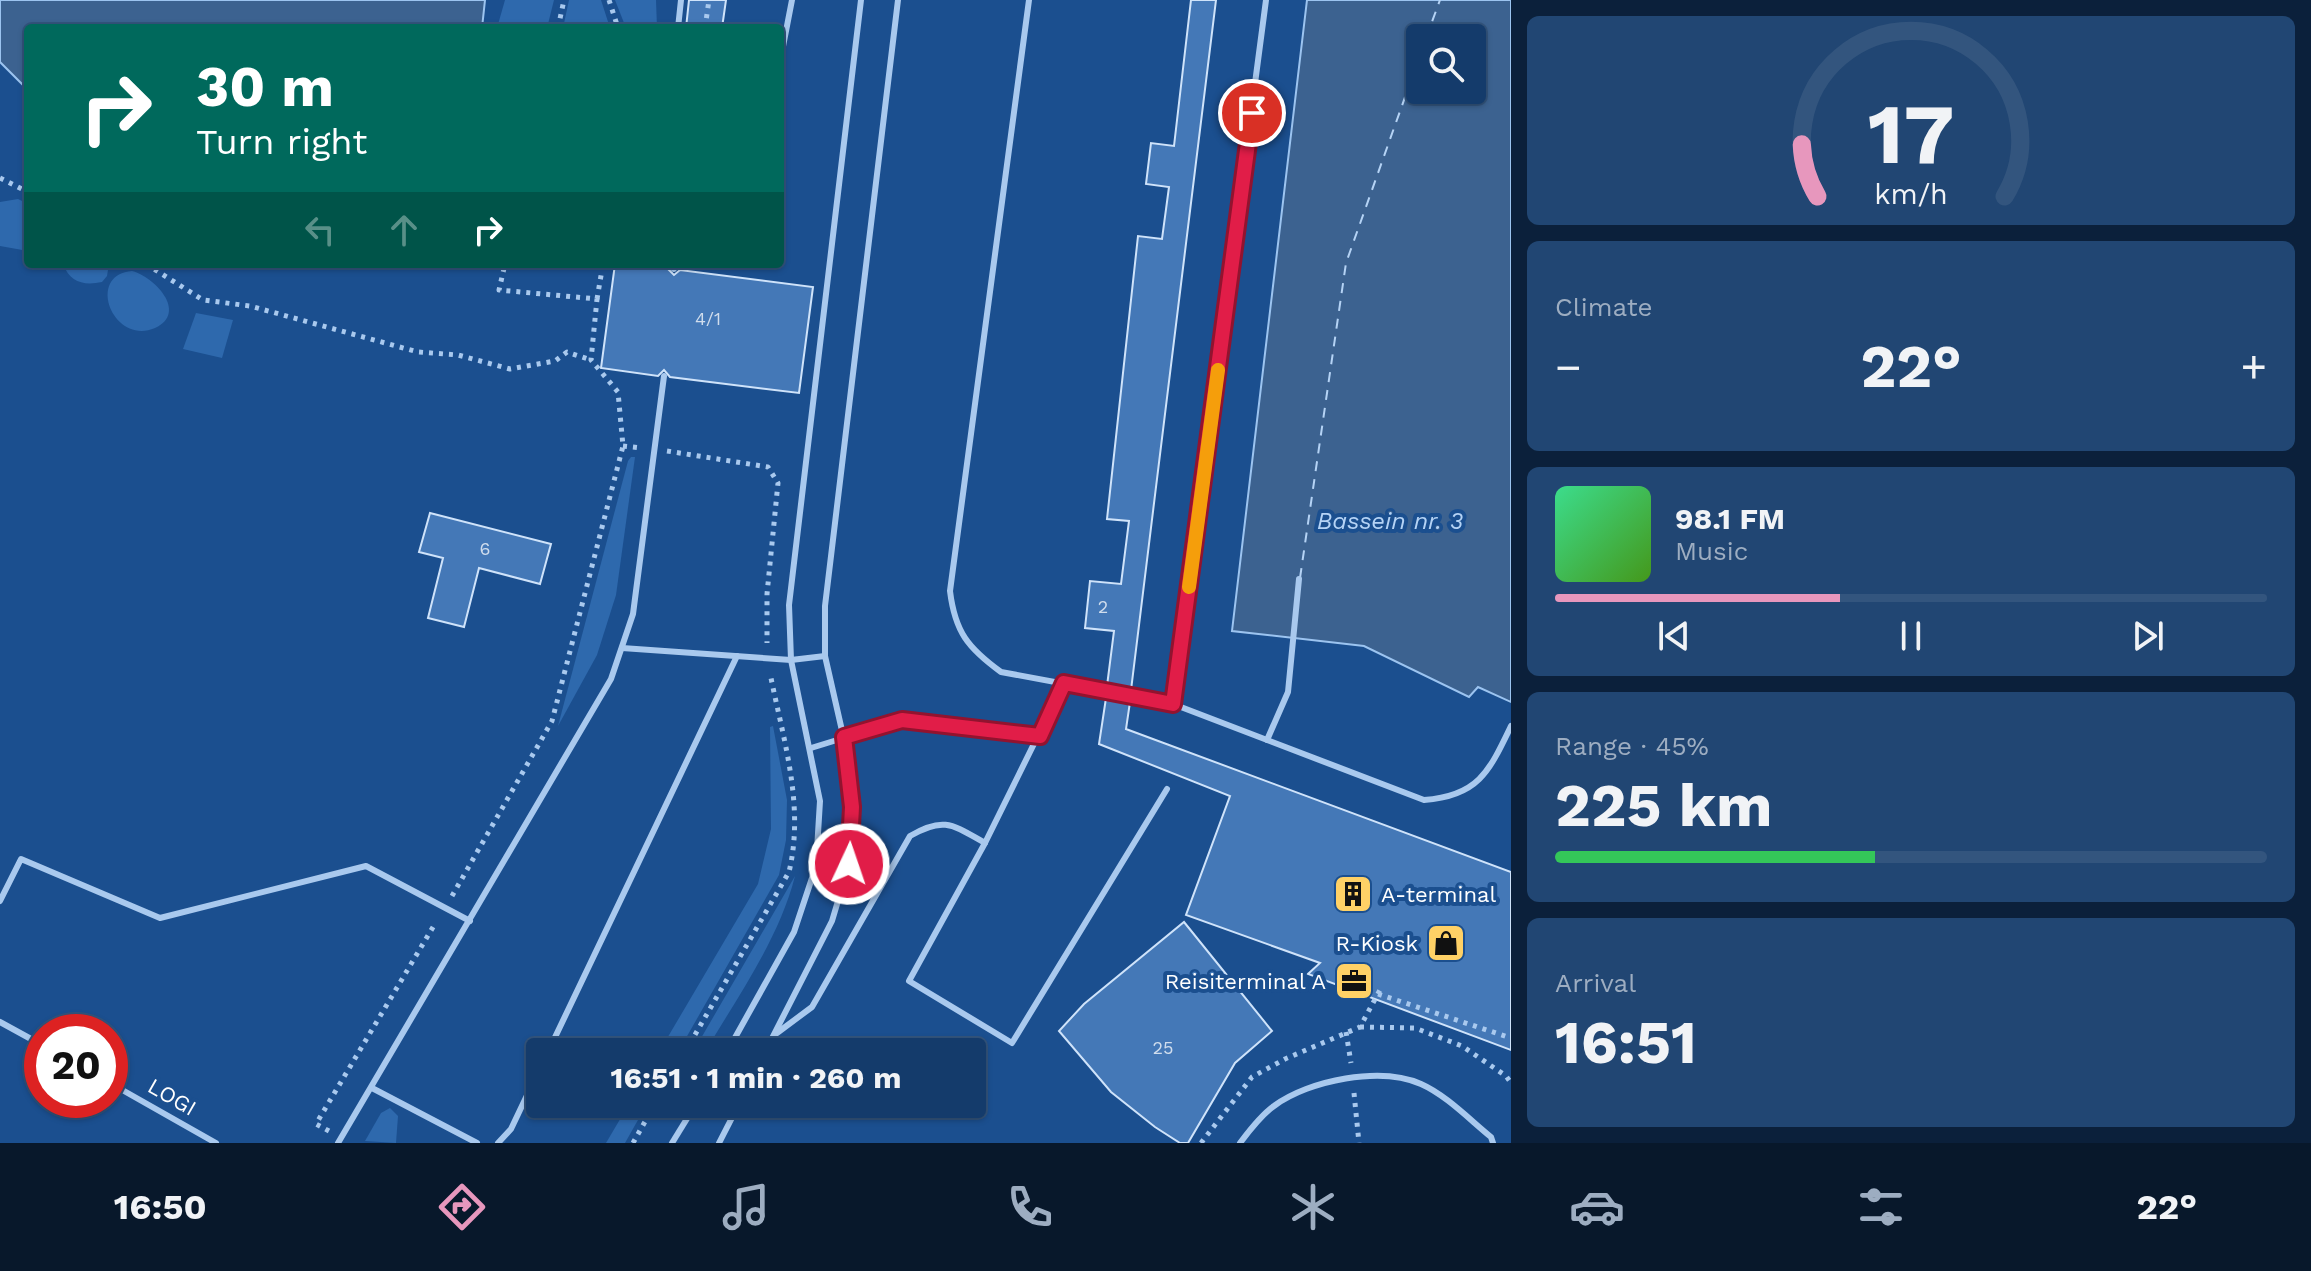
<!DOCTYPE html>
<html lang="en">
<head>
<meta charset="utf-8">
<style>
	:root { --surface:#143b6b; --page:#214673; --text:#f1f3f6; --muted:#9dadc1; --line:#33557e; --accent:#e797bd }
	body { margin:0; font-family:"Work Sans",sans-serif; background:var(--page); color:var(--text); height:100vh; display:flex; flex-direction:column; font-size:30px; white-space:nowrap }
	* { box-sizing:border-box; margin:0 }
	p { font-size:26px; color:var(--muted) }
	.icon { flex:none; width:44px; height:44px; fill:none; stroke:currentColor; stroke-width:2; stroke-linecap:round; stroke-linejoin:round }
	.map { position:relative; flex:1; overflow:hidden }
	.drawer { display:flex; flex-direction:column; gap:16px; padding:16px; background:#0b203b; width:800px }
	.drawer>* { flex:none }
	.guide { position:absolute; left:24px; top:24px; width:760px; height:244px; border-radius:8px; box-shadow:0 2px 6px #0004,0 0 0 2px var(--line); background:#00695c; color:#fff; overflow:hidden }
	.controls { position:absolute; left:1406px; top:24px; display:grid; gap:16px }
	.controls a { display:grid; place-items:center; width:80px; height:80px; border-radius:8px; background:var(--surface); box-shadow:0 2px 6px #0004,0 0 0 2px var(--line); font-size:40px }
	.speed { position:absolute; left:24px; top:1014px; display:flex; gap:16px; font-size:40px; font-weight:700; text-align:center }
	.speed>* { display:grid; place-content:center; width:104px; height:104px; border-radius:50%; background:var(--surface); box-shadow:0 2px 6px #0004,0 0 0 2px var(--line); line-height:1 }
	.speed .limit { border:12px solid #d22; background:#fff; color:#111 }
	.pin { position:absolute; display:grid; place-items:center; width:68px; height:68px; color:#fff; margin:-34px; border:4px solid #fff; border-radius:50%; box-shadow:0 2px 8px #0007 }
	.me { position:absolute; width:88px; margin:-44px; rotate:3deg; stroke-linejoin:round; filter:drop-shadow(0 0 6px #0008) }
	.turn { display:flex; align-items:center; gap:28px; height:168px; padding:0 40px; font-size:36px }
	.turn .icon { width:104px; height:104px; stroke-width:2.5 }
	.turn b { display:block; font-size:56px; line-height:68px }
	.lanes { display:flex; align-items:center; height:76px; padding:0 40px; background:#0003; justify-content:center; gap:40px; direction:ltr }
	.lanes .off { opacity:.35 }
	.big { font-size:60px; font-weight:700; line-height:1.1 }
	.drawer .card { flex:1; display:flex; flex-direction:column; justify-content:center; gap:12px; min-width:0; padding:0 28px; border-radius:12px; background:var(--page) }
	.drawer .dial { align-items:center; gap:0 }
	.dial svg { height:208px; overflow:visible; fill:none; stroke:var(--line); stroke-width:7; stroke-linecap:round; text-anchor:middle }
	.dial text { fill:var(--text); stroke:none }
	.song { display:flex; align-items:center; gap:24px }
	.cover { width:96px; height:96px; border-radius:12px; background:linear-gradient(135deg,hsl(150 70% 55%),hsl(100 70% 35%)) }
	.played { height:8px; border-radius:4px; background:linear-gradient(90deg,var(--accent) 40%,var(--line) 40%) }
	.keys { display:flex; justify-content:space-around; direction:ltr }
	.heat { display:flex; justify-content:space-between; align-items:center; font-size:44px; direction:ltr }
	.charge { height:12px; border-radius:6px; background:linear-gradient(90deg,#34c759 45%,var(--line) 0) }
	.trip { position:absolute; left:526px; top:1038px; width:460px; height:80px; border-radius:8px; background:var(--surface); box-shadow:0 2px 6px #0004,0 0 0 2px var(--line); font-weight:700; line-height:80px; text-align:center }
	.menu { display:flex; height:128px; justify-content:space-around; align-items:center; background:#08182b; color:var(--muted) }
	.menu .icon { width:56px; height:56px }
	.menu .selected { color:var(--accent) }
	.menu b { font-size:36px; color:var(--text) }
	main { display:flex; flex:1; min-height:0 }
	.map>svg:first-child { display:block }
	.green { fill:#2e69ad }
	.water { fill:#3c6290; stroke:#9cc4f0; stroke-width:2; fill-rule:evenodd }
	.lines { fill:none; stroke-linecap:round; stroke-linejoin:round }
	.ferry { stroke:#b5d3f5; stroke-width:2; stroke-dasharray:10 8; stroke-linecap:butt }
	.building { fill:#4478b7; stroke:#cfe3fa; stroke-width:2 }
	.path { stroke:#a9c9ee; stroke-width:5; stroke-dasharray:4 6; stroke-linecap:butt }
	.lane { stroke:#a9c9ee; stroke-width:6 }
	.route-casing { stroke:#92132f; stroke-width:20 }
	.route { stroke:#e11d48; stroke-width:14 }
	.slow { stroke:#f59e0b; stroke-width:14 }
	.labels { text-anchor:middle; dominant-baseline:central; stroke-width:8; stroke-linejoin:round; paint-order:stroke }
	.number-label { font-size:18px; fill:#d0dded }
	.poi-label { font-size:22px; fill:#fff; stroke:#1b4f8f; text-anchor:end }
	.street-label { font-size:22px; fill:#fff; stroke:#1b4f8f }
	.water-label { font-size:24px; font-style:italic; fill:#b5d3f5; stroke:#1b4f8f }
</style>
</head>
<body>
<main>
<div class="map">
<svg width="1511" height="1143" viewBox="0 0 1511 1143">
	<rect width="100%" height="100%" fill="#1b4f8f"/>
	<g class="green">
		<path d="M505 0H554L547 28H497Z"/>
		<path d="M569 0H601L610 28H563Z"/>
		<path d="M615 0H656L657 28H626Z"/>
		<path d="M18 199 28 204V251L0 246V202Z"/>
		<path d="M63 264H109L107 276 102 282C83 286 70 282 63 264Z"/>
		<path d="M132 271C153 276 189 312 155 328 113 346 85 275 132 271Z"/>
		<path d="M196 313 233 320 222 358 183 349Z"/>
		<path d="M631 457H635L616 595 597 655 558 726 628 461Z"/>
		<path d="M773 726 787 800 786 840 779 875 678 1052H659L758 884 771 829 770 727Z"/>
		<path d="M795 876C779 939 738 996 705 1052H693Z"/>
		<path d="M629 1104H647L625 1143H606Z"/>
		<path d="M390 1108 398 1116 396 1143 365 1141 381 1113Z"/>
	</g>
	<g class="water">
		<path d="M0 0H485L482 28H28V90L0 62Z"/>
		<path d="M1307 0H1511V702L1478 687 1469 697 1364 646 1232 631ZM1420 38H1472V90H1420Z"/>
	</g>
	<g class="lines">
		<g class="ferry">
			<path d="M1426 38 1440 0"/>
			<path d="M1300 578 1346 263 1420 55"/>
		</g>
	</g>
	<g class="building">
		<path d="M689 0H726L722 28H686Z"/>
		<path d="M1191 0H1216L1131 690 1107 686 1114 631 1085 628 1090 581 1121 584 1129 521 1107 519 1138 236 1162 239 1169 187 1146 184 1151 143 1174 146Z"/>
		<path d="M615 264 668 269 674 275 680 270 813 287 799 393 670 377 664 370 658 376 601 368Z"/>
		<path d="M430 513 551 544 540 584 479 568 464 627 428 618 443 558 419 552Z"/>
		<path d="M1106 698 1130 702 1126 729 1511 872V1050L1308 974 1320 963 1186 915 1230 796 1099 744Z"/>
		<path d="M1184 922 1272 1031 1235 1063 1188 1143H1180L1155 1127 1111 1092 1059 1031 1084 1004Z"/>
	</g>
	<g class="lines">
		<g class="path">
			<path d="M609 0 618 28"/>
			<path d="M558 28 564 0"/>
			<path d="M705 28 709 0"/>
			<path d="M0 178 28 192"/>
			<path d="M146 264 203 300 250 306 418 352 458 355 510 369 555 361 567 352 591 360"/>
			<path d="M597 299 603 264"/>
			<path d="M623 446 641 448"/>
			<path d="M667 451 768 467 778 483 767 594V643"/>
			<path d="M452 896 552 721 623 446 618 392 591 360 597 299 499 290 505 264"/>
			<path d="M1378 994 1511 1038"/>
			<path d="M1360 1027 1415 1028 1462 1046 1506 1076 1511 1083"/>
			<path d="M1346 1032 1351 1063"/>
			<path d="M685 1052 789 872C805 805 783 739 770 673"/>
			<path d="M1354 1093 1359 1143"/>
			<path d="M329 1131 316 1124 436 922"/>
			<path d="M633 1143 655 1104"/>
			<path d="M1201 1143 1252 1077 1285 1059 1360 1027 1380 990"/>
		</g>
		<g class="lane">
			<path d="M1029 0 950 591C955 632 968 648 1001 672L1173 704 1424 800C1478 796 1489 772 1511 726"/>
			<path d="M678 28 681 0"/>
			<path d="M780 62 792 0"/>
			<path d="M674 269 675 264"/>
			<path d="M622 648 791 660 825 656"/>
			<path d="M1173 704 1266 0"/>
			<path d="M1267 740 1288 692 1299 579"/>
			<path d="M811 748 902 720 1040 736"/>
			<path d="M985 843 909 981 1012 1043 1167 789"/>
			<path d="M0 901 21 859 160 918 366 866 470 921"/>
			<path d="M0 1022 42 1045"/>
			<path d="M777 1033 812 1007 910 836C944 816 953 825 985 843L1064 683"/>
			<path d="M548 1052 737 656"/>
			<path d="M727 1052 794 932 816 866 820 801 791 660 789 605 861 0"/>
			<path d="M765 1052 832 921 849 864 852 807 848 757 825 656V606L898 0"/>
			<path d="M110 1083 216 1143"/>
			<path d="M372 1088 477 1143"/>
			<path d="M338 1143 611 679 633 614 664 376"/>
			<path d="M498 1143 511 1129 540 1068"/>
			<path d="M672 1143 696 1104"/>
			<path d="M719 1143 739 1104"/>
			<path d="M1240 1143C1249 1131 1261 1115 1274 1106 1309 1080 1381 1066 1421 1084 1446 1095 1470 1120 1491 1137L1493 1143"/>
		</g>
	</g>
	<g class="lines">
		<g class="route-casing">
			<path id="route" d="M849 864 852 807 844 737 902 720 1040 736 1064 683 1173 704 1252 113"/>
		</g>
		<use href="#route" class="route"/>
		<path class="slow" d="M1189 587 1218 370"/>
	</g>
	<defs>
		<g id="building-square" transform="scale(2)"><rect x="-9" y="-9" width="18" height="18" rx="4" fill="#ffd166" stroke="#1b4f8f"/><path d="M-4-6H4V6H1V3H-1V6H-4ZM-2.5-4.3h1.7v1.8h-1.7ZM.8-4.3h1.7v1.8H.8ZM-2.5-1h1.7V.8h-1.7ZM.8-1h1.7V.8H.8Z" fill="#111"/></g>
		<g id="shop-square" transform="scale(2)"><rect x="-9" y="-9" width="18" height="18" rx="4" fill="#ffd166" stroke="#1b4f8f"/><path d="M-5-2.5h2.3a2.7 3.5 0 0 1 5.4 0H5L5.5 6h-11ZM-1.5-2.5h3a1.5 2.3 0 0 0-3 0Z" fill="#111"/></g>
		<g id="office-square" transform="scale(2)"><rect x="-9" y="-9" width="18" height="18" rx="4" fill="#ffd166" stroke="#1b4f8f"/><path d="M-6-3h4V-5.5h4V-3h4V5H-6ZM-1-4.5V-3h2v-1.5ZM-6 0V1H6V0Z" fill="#111"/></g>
	</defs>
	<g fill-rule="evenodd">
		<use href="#building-square" x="1353" y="894"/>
		<use href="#shop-square" x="1446" y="943"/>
		<use href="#office-square" x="1354" y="981"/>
	</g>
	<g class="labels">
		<g class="number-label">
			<text x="708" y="318">4/1</text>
			<text x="485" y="548">6</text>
			<text x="1103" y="606">2</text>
			<text x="1163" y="1047">25</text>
		</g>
		<g class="poi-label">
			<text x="1381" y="894" text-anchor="start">A-terminal</text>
			<text x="1418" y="943">R-Kiosk</text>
			<text x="1326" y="981">Reisiterminal A</text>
		</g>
		<g class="street-label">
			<text transform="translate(172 1097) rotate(30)">LOGI</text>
		</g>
		<g class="water-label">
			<text x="1390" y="521">Bassein nr. 3</text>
		</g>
	</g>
</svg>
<div class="controls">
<a><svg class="icon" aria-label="search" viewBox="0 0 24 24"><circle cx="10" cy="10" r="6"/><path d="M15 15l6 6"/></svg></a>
</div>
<div class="speed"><div class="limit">20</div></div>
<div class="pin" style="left:1252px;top:113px;background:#d93025"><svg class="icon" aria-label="arrive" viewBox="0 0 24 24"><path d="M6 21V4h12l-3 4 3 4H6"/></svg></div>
<svg class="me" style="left:849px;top:864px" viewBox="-20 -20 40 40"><circle r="17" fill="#e11d48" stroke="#fff" stroke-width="3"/><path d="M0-11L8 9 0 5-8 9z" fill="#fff"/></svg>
<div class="trip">16:51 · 1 min · 260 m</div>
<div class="guide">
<div class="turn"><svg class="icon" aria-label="right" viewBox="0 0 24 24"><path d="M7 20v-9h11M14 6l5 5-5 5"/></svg><div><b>30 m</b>Turn right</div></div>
<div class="lanes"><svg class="icon off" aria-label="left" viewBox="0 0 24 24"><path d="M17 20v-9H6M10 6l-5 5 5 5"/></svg><svg class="icon off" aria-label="ahead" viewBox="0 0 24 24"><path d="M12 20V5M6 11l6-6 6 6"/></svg><svg class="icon" aria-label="right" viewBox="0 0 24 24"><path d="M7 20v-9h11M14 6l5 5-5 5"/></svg></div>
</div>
</div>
<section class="drawer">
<div class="card dial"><svg viewBox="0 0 100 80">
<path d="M14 69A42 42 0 1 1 86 69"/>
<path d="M14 69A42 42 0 0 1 8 49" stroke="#e797bd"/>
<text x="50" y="56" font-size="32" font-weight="700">17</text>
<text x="50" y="72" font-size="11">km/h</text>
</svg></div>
<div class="card"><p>Climate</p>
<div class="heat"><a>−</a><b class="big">22°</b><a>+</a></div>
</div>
<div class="card">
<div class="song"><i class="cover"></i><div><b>98.1 FM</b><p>Music</p></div></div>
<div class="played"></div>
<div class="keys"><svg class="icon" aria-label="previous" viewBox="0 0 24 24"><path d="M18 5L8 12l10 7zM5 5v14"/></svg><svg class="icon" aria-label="pause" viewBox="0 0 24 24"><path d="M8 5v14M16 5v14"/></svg><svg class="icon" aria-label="next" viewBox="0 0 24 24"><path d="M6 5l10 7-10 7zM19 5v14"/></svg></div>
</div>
<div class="card"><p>Range · 45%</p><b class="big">225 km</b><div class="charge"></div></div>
<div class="card"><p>Arrival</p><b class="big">16:51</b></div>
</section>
</main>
<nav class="menu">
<b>16:50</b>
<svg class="icon selected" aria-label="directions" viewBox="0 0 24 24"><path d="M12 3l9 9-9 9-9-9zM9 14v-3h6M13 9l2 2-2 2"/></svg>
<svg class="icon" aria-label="music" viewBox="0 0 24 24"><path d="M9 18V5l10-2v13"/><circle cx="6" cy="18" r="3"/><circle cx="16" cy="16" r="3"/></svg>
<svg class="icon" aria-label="phone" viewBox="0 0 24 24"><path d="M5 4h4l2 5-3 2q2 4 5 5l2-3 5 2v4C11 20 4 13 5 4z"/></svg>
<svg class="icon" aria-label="climate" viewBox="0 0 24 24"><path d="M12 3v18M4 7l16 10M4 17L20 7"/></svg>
<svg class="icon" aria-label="car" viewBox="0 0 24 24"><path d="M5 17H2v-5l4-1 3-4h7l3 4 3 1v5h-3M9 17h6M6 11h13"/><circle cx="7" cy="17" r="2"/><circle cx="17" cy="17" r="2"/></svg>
<svg class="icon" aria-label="filters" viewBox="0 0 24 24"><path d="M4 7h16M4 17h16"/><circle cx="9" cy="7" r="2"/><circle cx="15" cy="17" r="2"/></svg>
<b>22°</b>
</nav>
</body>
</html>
